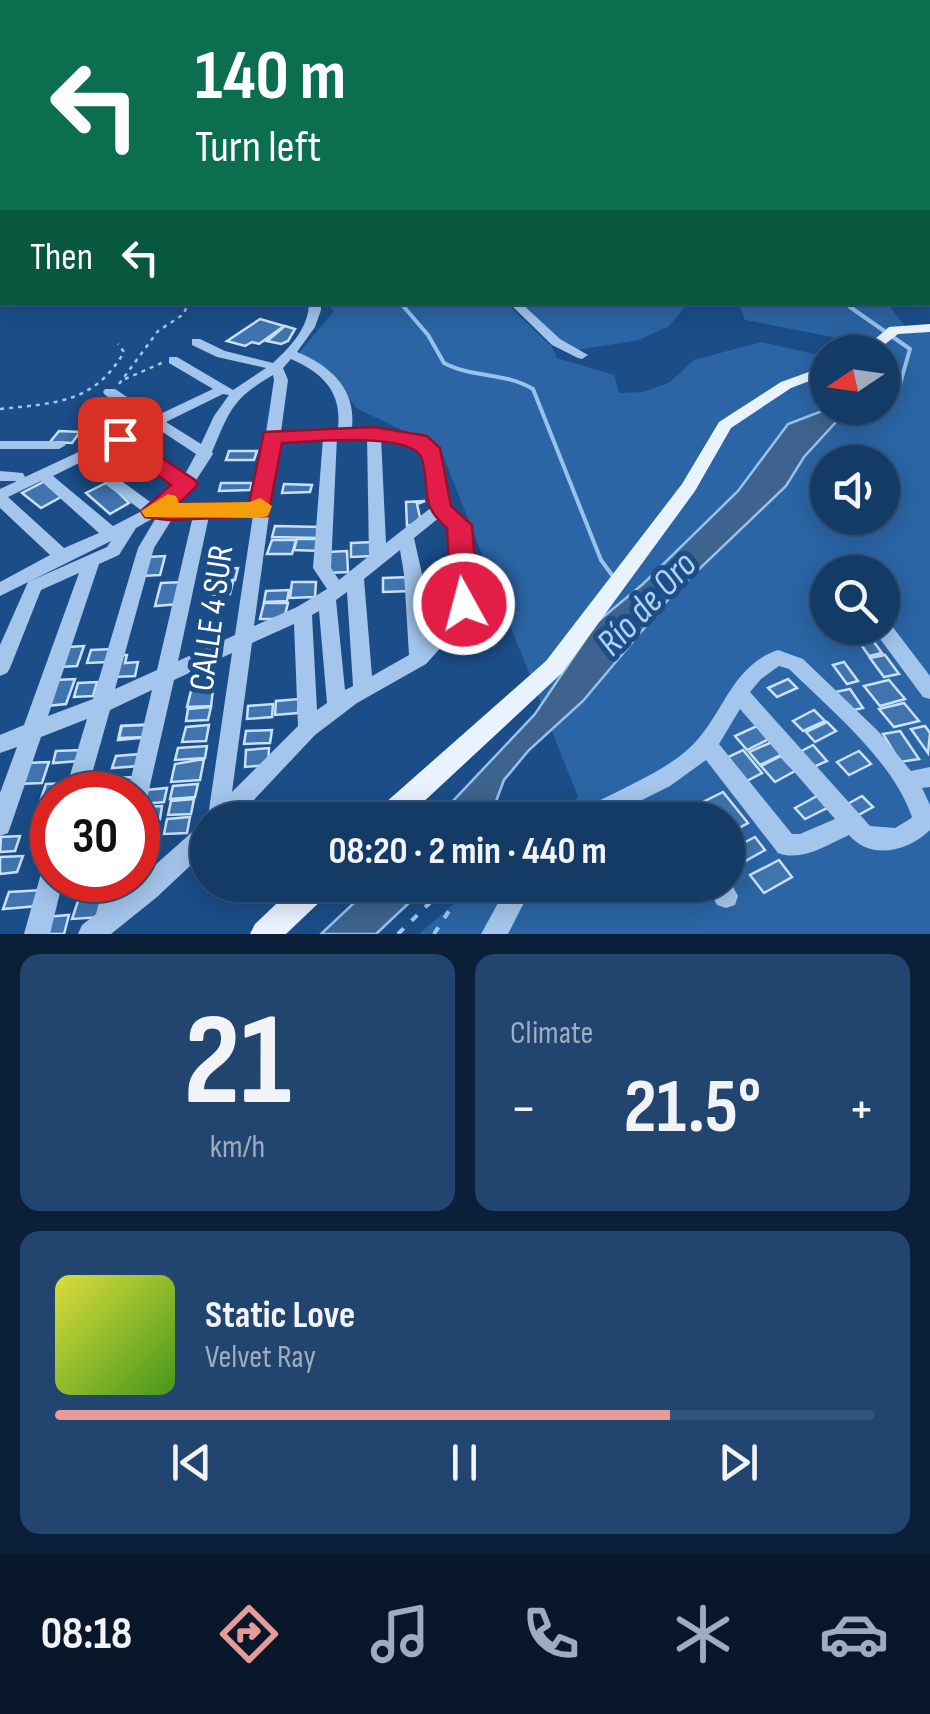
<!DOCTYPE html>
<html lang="en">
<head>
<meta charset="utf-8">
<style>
	:root { --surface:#143a66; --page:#21456f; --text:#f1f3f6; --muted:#9dadbf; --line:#33547a; --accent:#e69b98 }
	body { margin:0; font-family:"Sofia Sans Condensed",sans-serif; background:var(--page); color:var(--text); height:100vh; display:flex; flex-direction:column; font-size:38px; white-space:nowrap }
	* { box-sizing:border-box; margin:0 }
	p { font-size:32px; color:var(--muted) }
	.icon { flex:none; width:55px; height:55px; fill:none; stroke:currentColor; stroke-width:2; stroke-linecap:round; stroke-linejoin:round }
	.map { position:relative; height:934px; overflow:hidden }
	.drawer { display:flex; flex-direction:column; gap:20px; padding:20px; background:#0b2038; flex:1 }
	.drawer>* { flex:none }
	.banner { position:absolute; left:0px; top:0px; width:930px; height:305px; box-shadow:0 5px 25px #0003,0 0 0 2px var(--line); background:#0b6e4f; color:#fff; overflow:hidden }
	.needle { width:65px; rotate:257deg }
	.tools { position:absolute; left:810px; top:335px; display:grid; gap:20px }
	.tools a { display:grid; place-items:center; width:90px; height:90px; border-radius:50%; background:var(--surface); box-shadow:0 5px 25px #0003,0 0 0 2px var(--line); font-size:50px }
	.speed { position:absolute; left:30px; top:772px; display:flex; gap:20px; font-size:50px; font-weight:700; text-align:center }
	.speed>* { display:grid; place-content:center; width:130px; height:130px; border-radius:50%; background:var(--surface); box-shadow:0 5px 25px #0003,0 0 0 2px var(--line); line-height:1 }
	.speed .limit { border:15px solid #d22; background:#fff; color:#111 }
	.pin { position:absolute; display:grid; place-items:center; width:85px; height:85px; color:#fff; margin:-42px; border-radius:20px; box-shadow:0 5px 15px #0006 }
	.me { position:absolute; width:110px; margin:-55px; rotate:353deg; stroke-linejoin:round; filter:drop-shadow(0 0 8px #0008) }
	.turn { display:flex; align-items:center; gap:35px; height:210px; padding:0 30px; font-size:45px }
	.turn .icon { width:130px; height:130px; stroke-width:2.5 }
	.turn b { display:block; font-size:70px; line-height:85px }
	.then { display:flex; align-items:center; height:95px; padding:0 30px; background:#0003; gap:20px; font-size:38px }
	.big { font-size:75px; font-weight:700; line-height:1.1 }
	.drawer .widget { flex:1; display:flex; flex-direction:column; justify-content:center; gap:15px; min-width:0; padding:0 35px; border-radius:20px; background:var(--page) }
	.drawer .dial { align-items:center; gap:0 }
	.dial b { font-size:130px; line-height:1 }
	.song { display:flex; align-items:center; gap:30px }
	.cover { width:120px; height:120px; border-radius:15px; background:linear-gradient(135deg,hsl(60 70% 55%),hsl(100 70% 35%)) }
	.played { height:10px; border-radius:5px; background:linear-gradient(90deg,var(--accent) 75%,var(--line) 75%) }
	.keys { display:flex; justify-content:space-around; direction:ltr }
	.heat { display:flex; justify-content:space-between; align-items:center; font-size:55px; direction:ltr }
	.drawer .tiles { flex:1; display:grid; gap:20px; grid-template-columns:1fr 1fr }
	.widget:last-child { grid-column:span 2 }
	.trip { position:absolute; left:190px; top:802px; width:555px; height:100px; border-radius:50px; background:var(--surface); box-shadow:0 5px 25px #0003,0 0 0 2px var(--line); font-weight:700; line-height:100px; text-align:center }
	.menu { display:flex; height:160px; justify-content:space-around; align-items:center; background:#081729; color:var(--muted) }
	.menu .icon { width:70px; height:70px }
	.menu .current { color:var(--accent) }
	.menu b { font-size:45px; color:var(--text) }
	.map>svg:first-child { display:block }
	.green { fill:#2b65a5; fill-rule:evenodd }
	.water { fill:#3e638e; stroke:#97c2ee; stroke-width:2.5 }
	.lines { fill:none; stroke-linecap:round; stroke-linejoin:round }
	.stream-far1 { stroke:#97c2ee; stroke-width:2.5 }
	.stream { stroke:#97c2ee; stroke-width:4 }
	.building { fill:#3f74af; stroke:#c9e0f9; stroke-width:2.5 }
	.path-far1 { stroke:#a4c6ec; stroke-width:2.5; stroke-dasharray:4 5; stroke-linecap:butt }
	.path { stroke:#a4c6ec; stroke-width:4; stroke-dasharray:8 11; stroke-linecap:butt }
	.minor { fill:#a4c6ec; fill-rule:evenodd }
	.major { fill:#e9f2ff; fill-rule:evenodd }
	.route { fill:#e11d48; stroke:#92132f; stroke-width:2.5 }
	.slow { fill:#f59e0b }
	.labels { text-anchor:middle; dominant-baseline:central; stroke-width:10; stroke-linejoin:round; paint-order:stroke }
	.street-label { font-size:35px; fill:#fff; stroke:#1b4d88 }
	.water-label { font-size:38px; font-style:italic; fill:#b0d0f4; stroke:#1b4d88 }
</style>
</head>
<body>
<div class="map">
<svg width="930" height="934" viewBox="0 0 930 934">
	<rect width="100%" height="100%" fill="#1b4d88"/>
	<g class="green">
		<path d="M674 302 685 307 669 326 639 340 576 350 562 343 518 303Z"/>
		<path d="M797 302 887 303 908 330H930V934H419L475 885H728V820H551L578 797 440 448 356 408 329 370 298 354 334 311 326 303H506L552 347 557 358 614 375 619 393 644 392 670 382 694 360 761 342 827 357 828 408H882V352H873L878 346 745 320 740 307ZM828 462H882V518H828ZM828 572H882V628H828Z"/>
	</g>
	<g class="water">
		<path d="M830 408H870L836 422 804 457 786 486 673 594 583 701 529 750 504 780 489 820H435L535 714 597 622 643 584 738 491 788 424Z"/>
		<path d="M373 885H428L376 934H321Z"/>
	</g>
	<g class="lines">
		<g class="stream-far1">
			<path d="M400 302 406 310"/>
			<path d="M843 302 854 310"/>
		</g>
		<g class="stream">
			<path d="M404 307 428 335 444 363C472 378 505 372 533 389L601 560 612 575"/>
			<path d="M850 307 910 349 898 391"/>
		</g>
	</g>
	<g class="building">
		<path d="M260 319 284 326 259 344 252 342 245 346 227 341Z"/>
		<path d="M285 326 295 329 288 341 281 344 267 341Z"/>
		<path d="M59 431 80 432 72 443 50 442Z"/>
		<path d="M229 451H257L254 460H226Z"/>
		<path d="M47 480 61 497 41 508 22 493Z"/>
		<path d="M106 483 118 492 129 503 110 514 86 493Z"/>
		<path d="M221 483H252L250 490 219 491Z"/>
		<path d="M284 484 312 485 310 492 282 493Z"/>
		<path d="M425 501 417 504 421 522 407 526 406 502Z"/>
		<path d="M275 526 321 527 319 538 272 537Z"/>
		<path d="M297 539H324L321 551 294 550Z"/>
		<path d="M272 540H296L292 554H267Z"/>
		<path d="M374 542V556L351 557V543Z"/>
		<path d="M347 551 348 572 326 573 327 552Z"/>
		<path d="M165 556 160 575 142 576 148 557Z"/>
		<path d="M238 568 235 580H213L216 569Z"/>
		<path d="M412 577V591L383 592V578Z"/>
		<path d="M184 582 179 604 155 606 161 583Z"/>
		<path d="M233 582 230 594 209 595 212 583Z"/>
		<path d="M292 582H316L315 597 290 598Z"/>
		<path d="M289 590 287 601 264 602 266 591Z"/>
		<path d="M264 603H288L284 619H260Z"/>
		<path d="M868 634 882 653 869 656 855 636Z"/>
		<path d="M84 646 77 666 60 667 67 647Z"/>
		<path d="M113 649 109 662 87 663 91 650Z"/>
		<path d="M120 655H127L125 663 138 662 135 676 114 677Z"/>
		<path d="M885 655 899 674 884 677 870 658Z"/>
		<path d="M844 662 858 681 847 684 833 665Z"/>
		<path d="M75 679 66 704 46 706 55 680Z"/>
		<path d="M788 679 797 688 777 697 768 688Z"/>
		<path d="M889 680 905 699 880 706 864 686Z"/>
		<path d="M97 682 93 696 74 697 78 683Z"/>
		<path d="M850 689 863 708 849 711 835 692Z"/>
		<path d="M213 690 211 706 187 707 191 691Z"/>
		<path d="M299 699 298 713 275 715 276 701Z"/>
		<path d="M904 703 919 721 894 727 879 709Z"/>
		<path d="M273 704 272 717 247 719 248 706Z"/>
		<path d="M211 707 208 720 186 721 188 709Z"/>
		<path d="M814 710 825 721 803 731 793 721Z"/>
		<path d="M827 722 836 731 815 742 806 732Z"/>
		<path d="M152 724 149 737 118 740 121 726Z"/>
		<path d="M148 725 146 737 119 738 122 726Z"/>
		<path d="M209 725 206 741 182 742 186 727Z"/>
		<path d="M757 726 769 739 747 750 735 736Z"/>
		<path d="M925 726 930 733 928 753 911 729Z"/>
		<path d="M272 730 270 743 244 744 246 731Z"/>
		<path d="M900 731 919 759 900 762 883 734Z"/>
		<path d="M772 742 783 754 760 765 749 752Z"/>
		<path d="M813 745 827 761 809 769 796 754Z"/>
		<path d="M207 746 205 758 175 760 178 748Z"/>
		<path d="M269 748 268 765 245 767 246 750Z"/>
		<path d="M82 750 79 761 53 763 56 751Z"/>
		<path d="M743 750 762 773 741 784 722 760Z"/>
		<path d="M859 751 871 764 849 775 837 762Z"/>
		<path d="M142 754 139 766 112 768 116 756Z"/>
		<path d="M781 756 795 771 775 782 761 766Z"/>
		<path d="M204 759 200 780 171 782 175 764Z"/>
		<path d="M49 762 42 783 18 784 26 763Z"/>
		<path d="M137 777 133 793 105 795 110 778Z"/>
		<path d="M69 783 65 795 41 799 46 784Z"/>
		<path d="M198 784 195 797 170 799 173 786Z"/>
		<path d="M167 788 164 802 142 804 146 790Z"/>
		<path d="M723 792 748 823 728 834V820H714L701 803Z"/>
		<path d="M817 796 827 808 805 819 795 808Z"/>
		<path d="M862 796 873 807 855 817 844 806Z"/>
		<path d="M194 799 191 814 168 815 171 801Z"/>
		<path d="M162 806 160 819 138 821 139 807Z"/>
		<path d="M190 817 187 833 164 834 167 819Z"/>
		<path d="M20 836 15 851 0 852 1 837Z"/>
		<path d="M755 837 765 850 740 864 730 850Z"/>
		<path d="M156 838 153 852 138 853V839Z"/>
		<path d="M23 856 17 872 0 874V857Z"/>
		<path d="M779 860 792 877 764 893 750 875Z"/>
		<path d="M43 890 38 906 3 909 9 892Z"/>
		<path d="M106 898 102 917 72 919 78 901Z"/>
		<path d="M69 915 64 934H40L45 917Z"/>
	</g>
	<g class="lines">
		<g class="path-far1">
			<path d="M125 379 164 362"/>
			<path d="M119 384 158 331 184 314 188 302"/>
			<path d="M0 409C54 403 94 404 124 352L118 344"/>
		</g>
		<g class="path">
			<path d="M429 808 443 820"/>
			<path d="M398 934 448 885"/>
			<path d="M434 934 466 885"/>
		</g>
		<g class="minor">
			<path d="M309 302H321V310L315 327 297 352C331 366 356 389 352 427 380 428 413 429 436 446L448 507 467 525V555L474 604 464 622 426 664 357 703 315 735 235 820H208V849L157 897 111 934H78L82 925 96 914 105 880H129L126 891 200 825 207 823 232 653 174 680 146 803 138 806V795H127L152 690 110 710 86 795H64L87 719 41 737 11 825 8 833 0 836V793L17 747 0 753V735L24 725 79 573 41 590 10 668 7 673 0 676V645L28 582 107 547 111 541 0 596V582L50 555 0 508V489L17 481H0V471L23 473 25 477 145 421 105 395 103 392 105 389H115L156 416 213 389 169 363V357H177L233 390 266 368 217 357 192 345V339H200L225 351 273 363C290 347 309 328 309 302ZM291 359C323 373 342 392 338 428L281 432 288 380 283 368ZM273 375 274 380 255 505 173 506 191 488 213 454 212 452C230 410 232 399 273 375ZM223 394 229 395 214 416 201 444 166 422ZM155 427 196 454 184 476 130 439ZM350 436H367L369 556 339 580 331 568 337 437 344 438ZM381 437 407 442 422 448 432 507 386 543ZM323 438 313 568 327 589 297 607 254 626 279 441ZM118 444 176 486 153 504 90 458ZM79 463 142 511 113 526 53 476ZM41 481 99 533 64 548 8 497ZM253 515 235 635 178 661 209 516ZM157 516 138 548 93 699 48 716 99 564 119 555 136 528ZM174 516H193L157 670 115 689 154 548ZM440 517 451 527V555L456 604 452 612 427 638 422 574 414 538ZM400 550 404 574 409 655 372 676 364 579ZM347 592 353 686 345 690 336 600ZM319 611 327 703 317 710 312 615ZM294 624 298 726 232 792 252 643Z"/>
			<path d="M508 302H520L560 339 588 355 582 359 578 358 552 345Z"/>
			<path d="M0 441H59L66 445 59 449H0Z"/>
			<path d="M882 620 889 622 930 676V699L923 697 875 632 873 628H882Z"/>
			<path d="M778 650 803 659 878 731 911 771 930 767V787L922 788 930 805V830C909 851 871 861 849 835 827 845 802 862 778 853L706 760 670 786 628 807 654 813 657 820H573L576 813C612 792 653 778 685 752 723 721 728 667 778 650ZM779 666 789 669C831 710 893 761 912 817L910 819 895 828 870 826 750 692 761 679ZM740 709 835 819 800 834H792L719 744Z"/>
			<path d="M52 865V880H63L50 934H24L40 877 44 869Z"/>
			<path d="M728 877 738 896 735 905 726 908 717 905 707 885H728Z"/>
			<path d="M508 885H533L508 934H481Z"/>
		</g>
		<g class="major">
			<path d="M930 324V332L898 334 875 352H860L889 327Z"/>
			<path d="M828 365V374L791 388 731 428 695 491 562 673 404 820H372L376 811 546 661 682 484 719 422 781 382Z"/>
			<path d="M296 885H331L327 895 286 934H250L255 924Z"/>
		</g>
	</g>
	<linearGradient id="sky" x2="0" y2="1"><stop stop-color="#0f2a4b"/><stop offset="0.59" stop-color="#396296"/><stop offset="1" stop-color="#396296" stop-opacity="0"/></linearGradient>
	<rect width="930" height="318" fill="url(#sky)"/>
	<path class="route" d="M374 427 427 436 440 448 451 506 472 525 478 604 474 611H455L451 604 447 528C418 503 431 491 422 459 414 431 308 442 282 443L268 516 168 520 145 517 141 511 171 485 109 439 120 433 127 435 195 480 198 485 178 504 249 503 264 432Z"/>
	<path class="slow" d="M168 494 176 496 179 503 250 502 260 498 272 506 268 516 259 518 145 517 141 511Z"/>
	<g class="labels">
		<g class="street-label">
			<text transform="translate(212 618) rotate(-82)">CALLE 4 SUR</text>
		</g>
		<g class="water-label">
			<text transform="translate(647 604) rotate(-47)">Río de Oro</text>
		</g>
	</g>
</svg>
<div class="tools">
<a><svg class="needle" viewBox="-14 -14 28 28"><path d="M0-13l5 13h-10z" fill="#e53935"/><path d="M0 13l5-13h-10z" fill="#9dadbf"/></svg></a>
<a><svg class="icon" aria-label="sound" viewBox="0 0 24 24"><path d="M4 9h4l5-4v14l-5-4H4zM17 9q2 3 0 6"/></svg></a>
<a><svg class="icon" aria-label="search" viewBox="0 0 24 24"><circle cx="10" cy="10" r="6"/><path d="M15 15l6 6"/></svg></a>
</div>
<div class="speed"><div class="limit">30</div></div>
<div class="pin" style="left:120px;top:439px;background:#d93025"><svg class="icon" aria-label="arrive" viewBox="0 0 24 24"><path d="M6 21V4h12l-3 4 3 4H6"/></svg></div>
<svg class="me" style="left:464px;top:604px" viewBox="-20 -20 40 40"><circle r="17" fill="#e11d48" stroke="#fff" stroke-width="3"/><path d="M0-11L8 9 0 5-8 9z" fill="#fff"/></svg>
<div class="trip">08:20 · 2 min · 440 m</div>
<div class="banner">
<div class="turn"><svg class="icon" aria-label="left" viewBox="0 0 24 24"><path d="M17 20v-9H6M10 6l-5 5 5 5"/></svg><div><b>140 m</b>Turn left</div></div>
<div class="then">Then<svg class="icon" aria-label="left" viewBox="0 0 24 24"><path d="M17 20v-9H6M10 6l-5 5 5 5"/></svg></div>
</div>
</div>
<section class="drawer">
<div class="tiles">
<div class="widget dial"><b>21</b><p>km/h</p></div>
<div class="widget"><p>Climate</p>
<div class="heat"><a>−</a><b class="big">21.5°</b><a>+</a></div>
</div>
<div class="widget">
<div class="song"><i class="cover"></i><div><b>Static Love</b><p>Velvet Ray</p></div></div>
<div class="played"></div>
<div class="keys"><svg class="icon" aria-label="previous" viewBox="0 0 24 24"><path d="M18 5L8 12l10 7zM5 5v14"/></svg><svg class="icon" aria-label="pause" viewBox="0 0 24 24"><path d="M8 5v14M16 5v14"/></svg><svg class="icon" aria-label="next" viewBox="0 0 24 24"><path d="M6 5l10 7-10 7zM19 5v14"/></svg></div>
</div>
</div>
</section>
<nav class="menu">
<b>08:18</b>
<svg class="icon current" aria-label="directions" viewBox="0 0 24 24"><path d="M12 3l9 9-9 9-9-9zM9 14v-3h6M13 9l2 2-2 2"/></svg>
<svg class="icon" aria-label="music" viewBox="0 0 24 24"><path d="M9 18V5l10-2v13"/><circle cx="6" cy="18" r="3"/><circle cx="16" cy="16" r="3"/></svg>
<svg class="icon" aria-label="phone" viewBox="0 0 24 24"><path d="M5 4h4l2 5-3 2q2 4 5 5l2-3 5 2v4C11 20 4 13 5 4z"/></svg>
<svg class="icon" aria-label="climate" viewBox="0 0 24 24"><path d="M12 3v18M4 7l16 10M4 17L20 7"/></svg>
<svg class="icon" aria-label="car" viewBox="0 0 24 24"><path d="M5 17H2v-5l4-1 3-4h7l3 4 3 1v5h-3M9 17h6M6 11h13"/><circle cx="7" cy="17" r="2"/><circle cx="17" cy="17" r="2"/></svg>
</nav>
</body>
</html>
